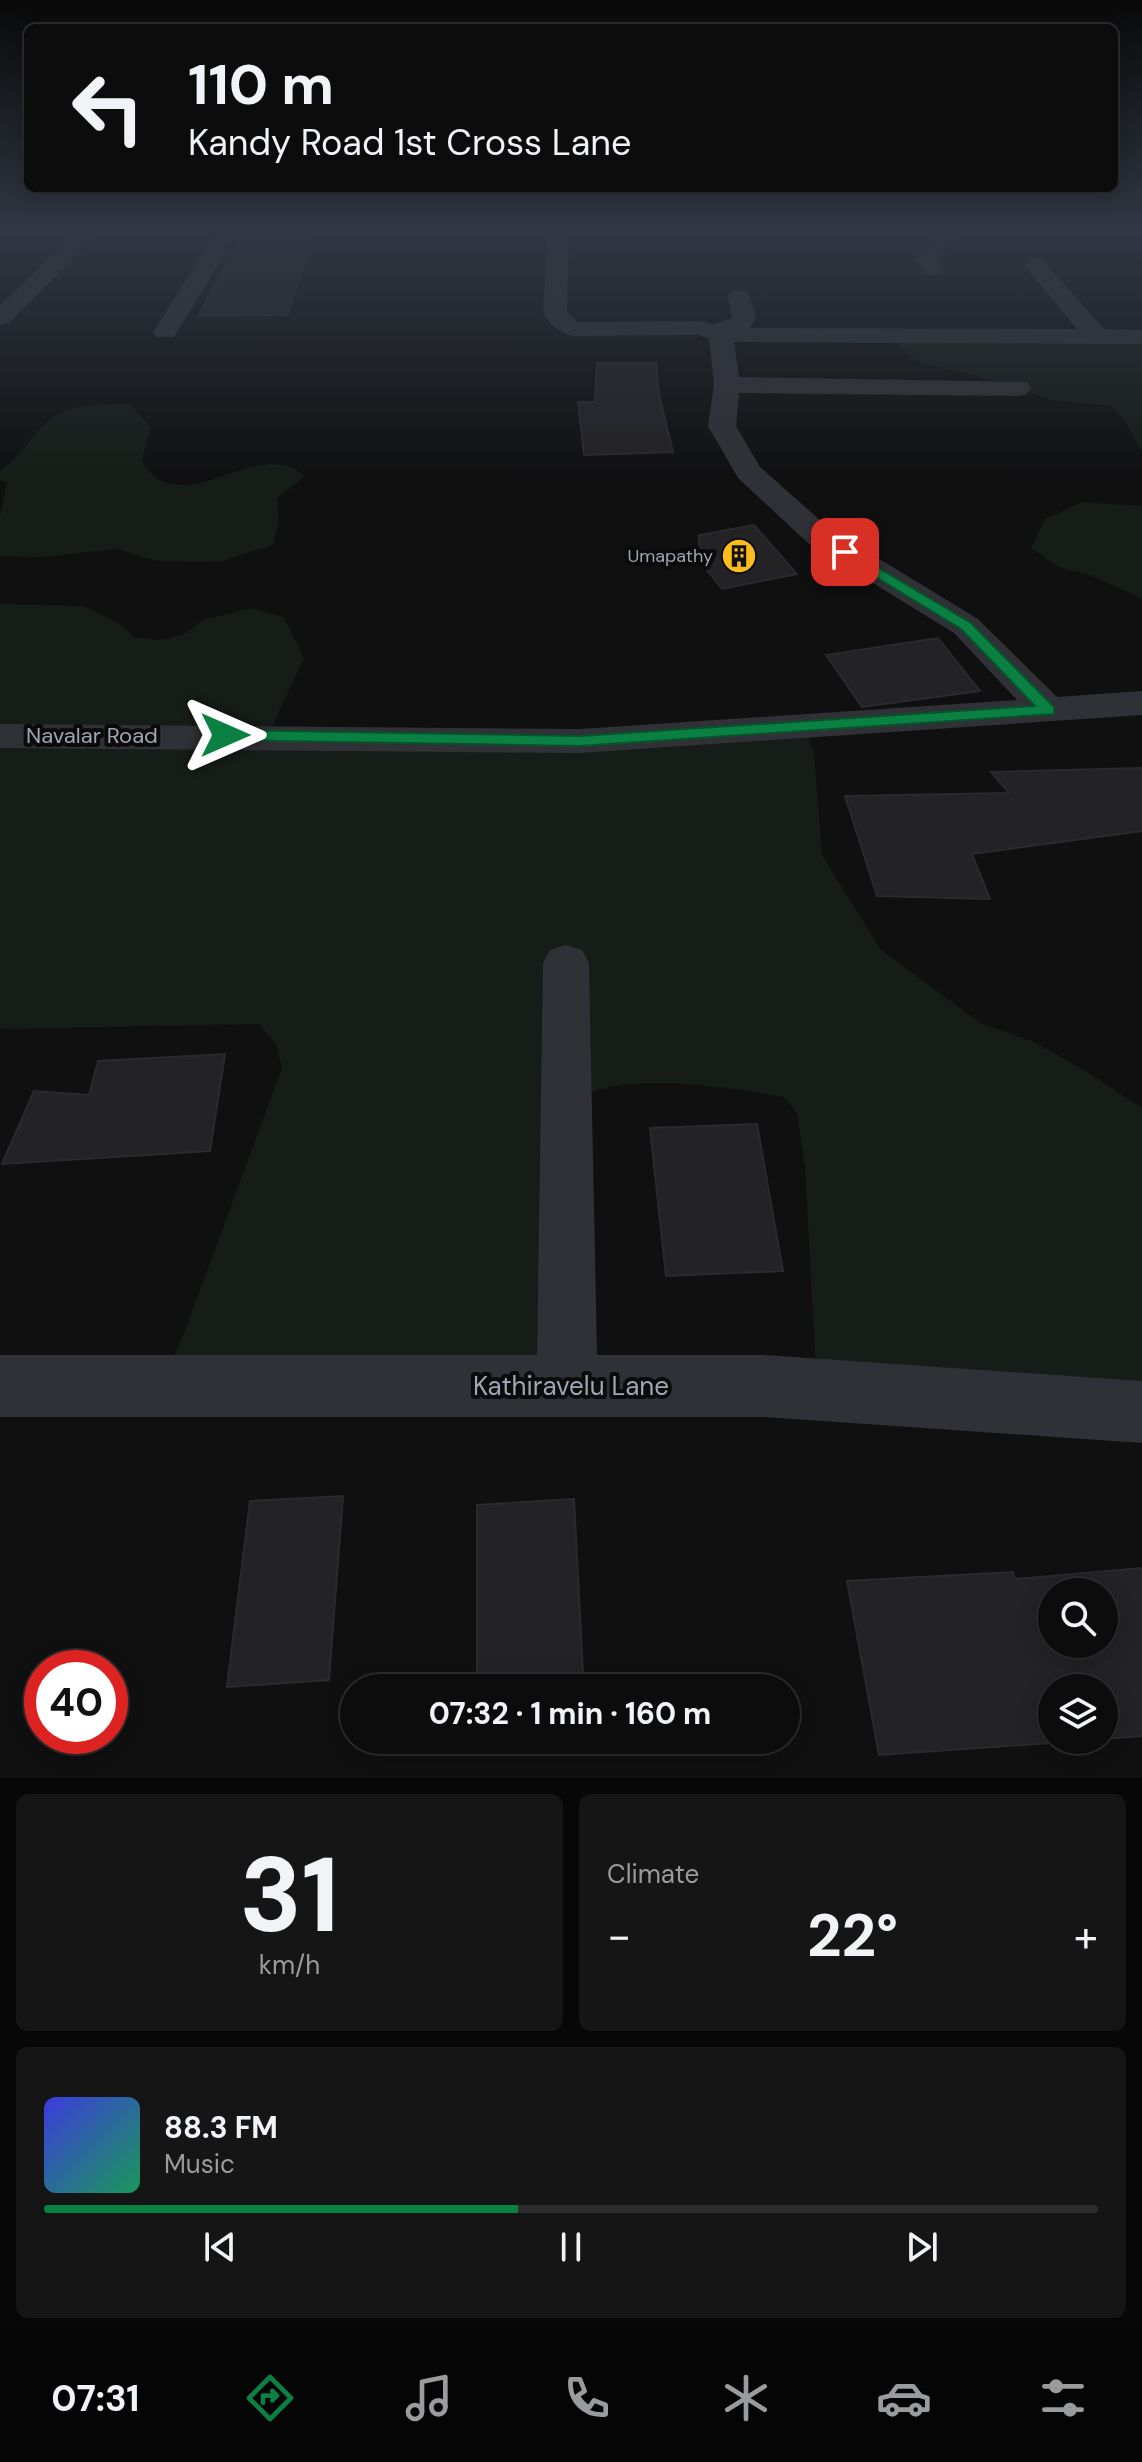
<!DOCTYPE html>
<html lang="en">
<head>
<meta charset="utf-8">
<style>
	:root { --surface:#0c0c0d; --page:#151516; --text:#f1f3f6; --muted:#9a9b9d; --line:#2c2c2e; --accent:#0b8043 }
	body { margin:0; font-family:"DM Sans",sans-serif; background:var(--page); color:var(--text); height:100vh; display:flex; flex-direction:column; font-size:30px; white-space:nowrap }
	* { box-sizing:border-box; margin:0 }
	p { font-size:26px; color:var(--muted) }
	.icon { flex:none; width:44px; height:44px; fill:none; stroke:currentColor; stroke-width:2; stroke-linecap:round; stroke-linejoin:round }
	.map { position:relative; height:1778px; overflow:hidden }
	.side { display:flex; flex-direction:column; gap:16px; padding:16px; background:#070707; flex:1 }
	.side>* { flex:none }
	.hud { position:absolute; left:24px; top:24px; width:1094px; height:168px; border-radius:12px; box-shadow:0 4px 20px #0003,0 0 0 2px var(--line); background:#0c0c0d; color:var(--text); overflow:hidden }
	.tools { position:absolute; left:1038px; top:1578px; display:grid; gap:16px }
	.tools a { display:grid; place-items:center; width:80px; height:80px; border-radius:50%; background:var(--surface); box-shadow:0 4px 20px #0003,0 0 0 2px var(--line); font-size:40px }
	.speed { position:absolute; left:24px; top:1650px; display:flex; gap:16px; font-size:40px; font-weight:700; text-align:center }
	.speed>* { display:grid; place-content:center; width:104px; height:104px; border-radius:50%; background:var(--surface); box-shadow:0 4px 20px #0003,0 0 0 2px var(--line); line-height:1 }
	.speed .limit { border:12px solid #d22; background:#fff; color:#111 }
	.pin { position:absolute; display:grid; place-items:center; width:68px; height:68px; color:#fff; margin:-34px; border-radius:16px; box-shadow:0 4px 12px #0006 }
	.me { position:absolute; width:88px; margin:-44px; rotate:90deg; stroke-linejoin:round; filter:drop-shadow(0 0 6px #0008) }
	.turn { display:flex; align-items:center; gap:28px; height:168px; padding:0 32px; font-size:36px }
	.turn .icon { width:104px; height:104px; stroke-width:2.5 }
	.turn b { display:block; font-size:56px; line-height:68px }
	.big { font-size:60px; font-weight:700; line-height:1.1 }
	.side .tile { flex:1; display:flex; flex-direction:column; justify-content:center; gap:12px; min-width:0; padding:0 28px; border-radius:12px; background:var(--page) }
	.side .dial { align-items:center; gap:0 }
	.dial b { font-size:104px; line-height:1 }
	.song { display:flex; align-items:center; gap:24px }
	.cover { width:96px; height:96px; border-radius:12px; background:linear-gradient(135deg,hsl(240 70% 55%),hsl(150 70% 35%)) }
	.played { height:8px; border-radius:4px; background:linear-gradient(90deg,var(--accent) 45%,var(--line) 45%) }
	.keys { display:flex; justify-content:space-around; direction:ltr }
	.heat { display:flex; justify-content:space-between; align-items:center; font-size:44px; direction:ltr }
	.side .tiles { flex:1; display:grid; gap:16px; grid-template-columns:1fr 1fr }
	.tile:last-child { grid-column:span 2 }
	.trip { position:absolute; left:340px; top:1674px; width:460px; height:80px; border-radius:40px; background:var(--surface); box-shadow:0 4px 20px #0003,0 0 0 2px var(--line); font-weight:700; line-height:80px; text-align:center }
	.tabs { display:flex; height:128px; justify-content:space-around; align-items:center; background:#050505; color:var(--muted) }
	.tabs .icon { width:56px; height:56px }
	.tabs .on { color:var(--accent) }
	.tabs b { font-size:36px; color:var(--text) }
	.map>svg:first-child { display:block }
	.green { fill:#161c17 }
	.building { fill:#232225; stroke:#2a292d; stroke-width:2; fill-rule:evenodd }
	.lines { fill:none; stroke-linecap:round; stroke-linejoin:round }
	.minor { fill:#303136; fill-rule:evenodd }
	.route { fill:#0b8043; stroke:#07532c; stroke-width:2 }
	.labels { text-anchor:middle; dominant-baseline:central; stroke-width:8; stroke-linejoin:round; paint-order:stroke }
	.far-poi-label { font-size:18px; fill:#a0a5b3; stroke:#0b0b0c; text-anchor:end }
	.street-label { font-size:22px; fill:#a0a5b3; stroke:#0b0b0c }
	.near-street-label { font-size:26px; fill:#a0a5b3; stroke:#0b0b0c }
</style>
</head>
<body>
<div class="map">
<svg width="1142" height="1778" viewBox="0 0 1142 1778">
	<rect width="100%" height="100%" fill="#101011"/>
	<g class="green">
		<path d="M1142 330V451L1123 418 1110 406 1052 400 979 376 920 363 900 348 898 332Z"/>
		<path d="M130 404 150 427 142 461C179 526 260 432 305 477L277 498 279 522 273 545 219 562 157 561 116 549 45 557 0 556V515L7 483 0 479V470C23 457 33 430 55 416 75 404 107 404 130 404Z"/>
		<path d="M1083 502 1142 506V599L1090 575 1058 567 1031 548 1045 519Z"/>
		<path d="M0 604 83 606 119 624 135 637 161 640 184 634 203 620 251 608 284 617 304 658 268 735 803 726 814 753 822 855 881 950 982 1024 1032 1041 1086 1071 1142 1108V1412L817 1389 805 1168 797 1113 784 1097C734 1088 665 1078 615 1086 599 1089 582 1096 567 1101V1386H157L180 1344 282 1068 276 1045 259 1024 0 1029Z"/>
	</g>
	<g class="building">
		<path d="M243 229H316L287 315 199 316Z"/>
		<path d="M597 363H656L659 395 673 452 584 455 578 402H595Z"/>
		<path d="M754 525 797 574 722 589 699 560V535Z"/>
		<path d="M938 638 980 691 862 707 826 655Z"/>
		<path d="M1142 768V831L972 854 990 899 877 896 845 796 1009 793 991 772Z"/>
		<path d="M225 1054 210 1151 2 1164 34 1091 89 1095 98 1061Z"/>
		<path d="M757 1124 783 1271 666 1276 650 1128Z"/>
		<path d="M343 1496 329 1680 227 1687 250 1501Z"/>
		<path d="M574 1499 583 1673 477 1680V1505Z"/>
		<path d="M1142 1568V1736L1104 1739V1688H1052V1740H1093L879 1755 847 1581 1013 1572 1015 1579ZM1052 1592H1104V1644H1052Z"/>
	</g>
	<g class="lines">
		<g class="minor">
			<path d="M80 229H103L9 323 0 325V305Z"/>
			<path d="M219 229H240L174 337H156L153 332Z"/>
			<path d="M548 229H569L567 312 578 322 701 321 713 324 732 318 728 296 732 291H748L756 318 750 328 1077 329 1024 265 1035 258 1043 260 1104 329 1142 330 1141 344 734 342 739 377 1027 382 1031 388 1027 394 1018 396 739 393 736 426 760 467 830 529 978 619 1057 697 1142 691V715L580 753 0 748V724L580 729 1017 700 954 633 808 543 738 478 708 426 714 385 709 339 698 335 572 336C560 333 550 324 543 314Z"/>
			<path d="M935 229H957V238L938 259 945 269 934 276 926 274 915 259 935 237Z"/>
			<path d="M566 945 582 950 589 963 597 1355H765L1142 1381V1443L765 1417H0V1355H537L543 963 550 950Z"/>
		</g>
	</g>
	<linearGradient id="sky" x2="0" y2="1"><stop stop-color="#090909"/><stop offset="0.48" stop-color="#313743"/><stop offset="1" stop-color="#313743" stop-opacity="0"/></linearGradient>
	<rect width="1142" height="478" fill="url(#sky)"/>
	<path class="route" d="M845 548 971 623 1054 707V714L580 746 225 740 217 735 225 730 580 736 1035 706 961 629 840 555 839 552Z"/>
	<defs>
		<g id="building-disc" transform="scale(1.8)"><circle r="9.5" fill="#fcbc1d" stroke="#0b0b0c"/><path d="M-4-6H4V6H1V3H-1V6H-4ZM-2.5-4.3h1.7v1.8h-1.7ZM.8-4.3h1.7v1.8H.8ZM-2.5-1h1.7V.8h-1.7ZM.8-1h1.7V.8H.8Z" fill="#111"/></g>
	</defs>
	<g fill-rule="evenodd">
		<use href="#building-disc" x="739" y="556"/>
	</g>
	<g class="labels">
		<g class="far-poi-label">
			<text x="713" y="556">Umapathy</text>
		</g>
		<g class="street-label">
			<text x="92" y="735">Navalar Road</text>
		</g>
		<g class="near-street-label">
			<text x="571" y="1386">Kathiravelu Lane</text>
		</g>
	</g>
</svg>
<div class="tools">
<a><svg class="icon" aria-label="search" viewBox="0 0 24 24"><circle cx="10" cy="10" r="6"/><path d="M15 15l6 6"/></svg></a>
<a><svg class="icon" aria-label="layers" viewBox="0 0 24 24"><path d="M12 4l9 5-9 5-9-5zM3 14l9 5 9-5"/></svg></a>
</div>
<div class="speed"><div class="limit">40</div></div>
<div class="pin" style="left:845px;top:552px;background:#d93025"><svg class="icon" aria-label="arrive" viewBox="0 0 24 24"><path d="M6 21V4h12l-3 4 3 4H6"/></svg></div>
<svg class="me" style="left:225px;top:735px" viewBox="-20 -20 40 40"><path d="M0-17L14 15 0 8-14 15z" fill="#0b8043" stroke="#fff" stroke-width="4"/></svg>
<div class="trip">07:32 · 1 min · 160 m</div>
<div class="hud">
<div class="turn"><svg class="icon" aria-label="left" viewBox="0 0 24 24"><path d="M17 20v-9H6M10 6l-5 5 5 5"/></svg><div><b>110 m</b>Kandy Road 1st Cross Lane</div></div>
</div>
</div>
<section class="side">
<div class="tiles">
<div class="tile dial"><b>31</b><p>km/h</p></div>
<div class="tile"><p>Climate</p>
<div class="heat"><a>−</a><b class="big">22°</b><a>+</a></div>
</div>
<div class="tile">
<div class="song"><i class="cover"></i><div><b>88.3 FM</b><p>Music</p></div></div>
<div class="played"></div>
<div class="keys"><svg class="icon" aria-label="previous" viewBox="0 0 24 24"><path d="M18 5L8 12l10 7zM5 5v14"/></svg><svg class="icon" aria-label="pause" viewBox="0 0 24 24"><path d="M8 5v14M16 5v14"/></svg><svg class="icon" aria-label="next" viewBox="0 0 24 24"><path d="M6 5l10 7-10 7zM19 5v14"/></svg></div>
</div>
</div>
</section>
<nav class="tabs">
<b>07:31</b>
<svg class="icon on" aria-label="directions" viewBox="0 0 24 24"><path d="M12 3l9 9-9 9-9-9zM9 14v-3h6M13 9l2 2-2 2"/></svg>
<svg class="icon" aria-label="music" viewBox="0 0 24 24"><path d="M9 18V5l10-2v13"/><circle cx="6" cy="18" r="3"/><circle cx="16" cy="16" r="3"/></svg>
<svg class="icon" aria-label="phone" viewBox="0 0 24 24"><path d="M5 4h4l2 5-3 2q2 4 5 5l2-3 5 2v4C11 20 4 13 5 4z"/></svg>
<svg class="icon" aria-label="climate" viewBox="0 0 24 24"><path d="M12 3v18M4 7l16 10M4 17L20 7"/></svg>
<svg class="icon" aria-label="car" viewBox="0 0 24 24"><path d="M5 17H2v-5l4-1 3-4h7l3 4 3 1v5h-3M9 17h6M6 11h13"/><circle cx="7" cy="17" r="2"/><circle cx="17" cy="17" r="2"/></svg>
<svg class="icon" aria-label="filters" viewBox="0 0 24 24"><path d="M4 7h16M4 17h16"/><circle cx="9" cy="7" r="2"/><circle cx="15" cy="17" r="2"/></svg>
</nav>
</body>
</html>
